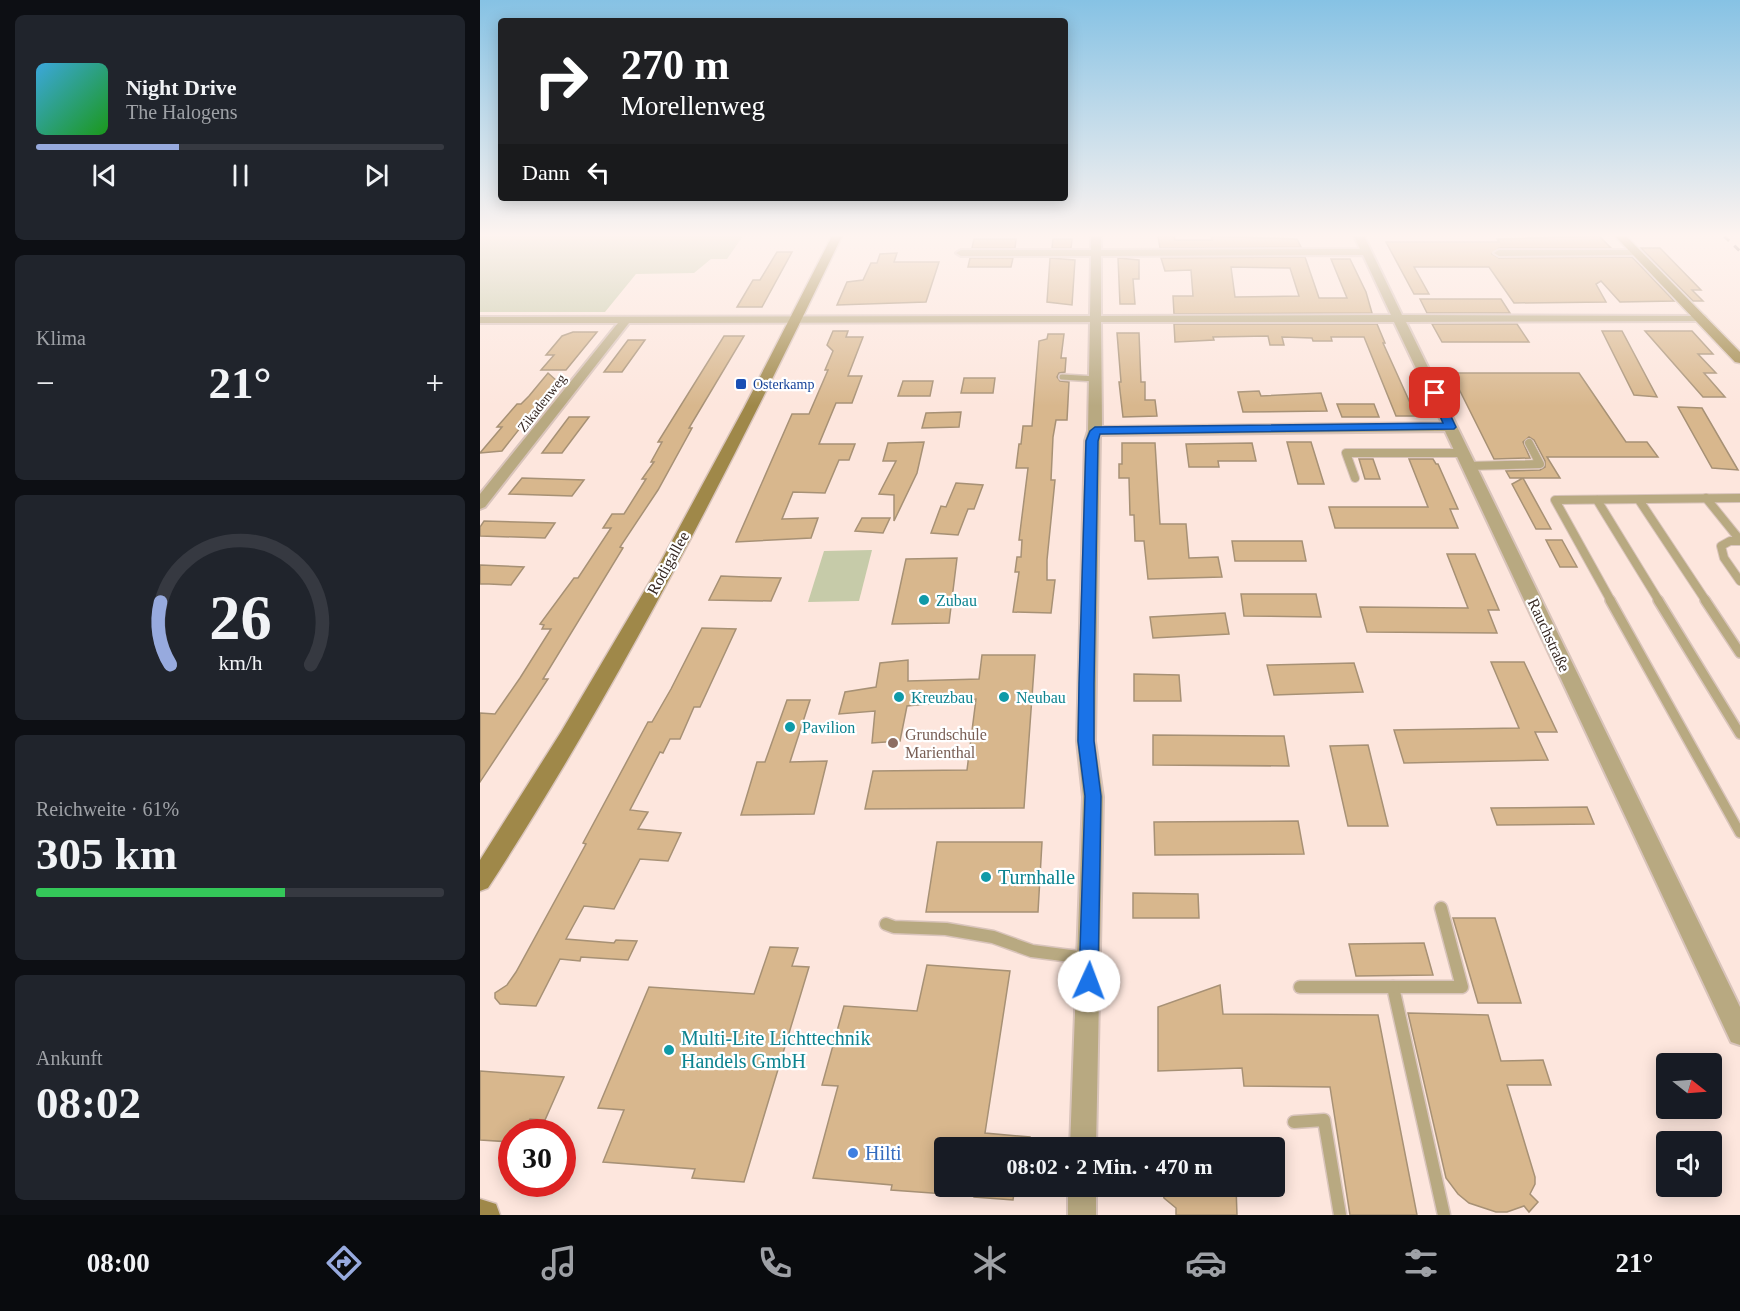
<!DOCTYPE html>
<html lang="de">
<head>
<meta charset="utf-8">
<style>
	:root { --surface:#171b24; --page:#20242c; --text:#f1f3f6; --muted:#9ea1a6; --line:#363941; --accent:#97aade }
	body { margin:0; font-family:Georgia,serif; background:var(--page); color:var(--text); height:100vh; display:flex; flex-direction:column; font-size:22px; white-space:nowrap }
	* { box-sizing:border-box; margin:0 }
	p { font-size:20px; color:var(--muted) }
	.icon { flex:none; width:33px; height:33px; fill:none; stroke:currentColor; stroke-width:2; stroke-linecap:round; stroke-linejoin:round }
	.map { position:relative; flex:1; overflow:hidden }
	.details { display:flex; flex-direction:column; gap:15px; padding:15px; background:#0d0f14; width:480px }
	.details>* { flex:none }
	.top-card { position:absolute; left:18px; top:18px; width:570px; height:183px; border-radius:6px; box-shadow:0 3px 15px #0003; background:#202124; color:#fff; overflow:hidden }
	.needle { width:39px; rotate:107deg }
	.buttons { position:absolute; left:1176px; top:1053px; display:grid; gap:12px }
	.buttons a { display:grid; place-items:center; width:66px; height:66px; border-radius:6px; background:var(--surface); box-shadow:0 3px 15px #0003; font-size:30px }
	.speed { position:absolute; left:18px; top:1119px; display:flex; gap:12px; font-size:30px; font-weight:700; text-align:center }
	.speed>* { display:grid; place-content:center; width:78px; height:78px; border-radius:50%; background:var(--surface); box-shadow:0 3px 15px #0003; line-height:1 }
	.speed .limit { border:9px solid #d22; background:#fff; color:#111 }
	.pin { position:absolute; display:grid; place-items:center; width:51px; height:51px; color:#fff; margin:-26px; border-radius:12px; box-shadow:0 3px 9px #0006 }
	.me { position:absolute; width:66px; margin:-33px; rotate:2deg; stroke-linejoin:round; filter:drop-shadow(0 0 4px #0008) }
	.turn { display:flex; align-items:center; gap:21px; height:126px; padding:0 24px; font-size:27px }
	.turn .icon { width:78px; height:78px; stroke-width:2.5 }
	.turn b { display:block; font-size:42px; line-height:51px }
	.then { display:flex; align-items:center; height:57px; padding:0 24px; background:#0003; gap:12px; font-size:22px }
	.big { font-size:45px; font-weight:800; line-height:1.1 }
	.details .tile { flex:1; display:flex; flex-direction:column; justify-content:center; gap:9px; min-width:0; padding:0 21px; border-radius:9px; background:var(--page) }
	.details .dial { align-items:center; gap:0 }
	.dial svg { height:156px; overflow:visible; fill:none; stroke:var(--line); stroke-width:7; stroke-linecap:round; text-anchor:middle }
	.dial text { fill:var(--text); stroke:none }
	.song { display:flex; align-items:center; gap:18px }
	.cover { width:72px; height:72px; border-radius:9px; background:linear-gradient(135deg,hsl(200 70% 55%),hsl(120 70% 35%)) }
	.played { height:6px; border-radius:3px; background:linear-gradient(90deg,var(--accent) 35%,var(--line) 35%) }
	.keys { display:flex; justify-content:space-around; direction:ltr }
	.heat { display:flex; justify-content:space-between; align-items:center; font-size:33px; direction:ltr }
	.charge { height:9px; border-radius:4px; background:linear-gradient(90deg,#34c759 61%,var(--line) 0) }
	.trip { position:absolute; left:454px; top:1137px; width:351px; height:60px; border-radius:6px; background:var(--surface); box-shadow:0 3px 15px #0003; font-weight:800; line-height:60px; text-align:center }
	.tab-bar { display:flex; height:96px; justify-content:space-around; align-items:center; background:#090b0e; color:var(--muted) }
	.tab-bar .icon { width:42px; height:42px }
	.tab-bar .selected { color:var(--accent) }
	.tab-bar b { font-size:27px; color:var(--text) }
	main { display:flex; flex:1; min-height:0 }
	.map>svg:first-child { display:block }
	.green { fill:#c6cba9 }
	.building { fill:#d8b78d; stroke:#a79175; stroke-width:1.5; fill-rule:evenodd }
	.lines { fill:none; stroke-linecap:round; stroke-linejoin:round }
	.lane-far3-casing { stroke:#d9c4bb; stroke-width:8 }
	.lane-far2-casing { stroke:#d9c4bb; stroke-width:10 }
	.lane-far1-casing { stroke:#d9c4bb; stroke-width:12 }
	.lane-casing { stroke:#d9c4bb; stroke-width:15 }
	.street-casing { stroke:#d9c4bb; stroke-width:4 }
	.secondary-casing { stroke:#d9c4bb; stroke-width:3 }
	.lane-far3 { stroke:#b8a981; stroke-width:5 }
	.lane-far2 { stroke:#b8a981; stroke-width:8 }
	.lane-far1 { stroke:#b8a981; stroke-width:9 }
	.lane { stroke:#b8a981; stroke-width:12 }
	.street { fill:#b8a981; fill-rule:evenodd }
	.secondary { fill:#9f8849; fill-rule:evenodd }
	.rail { stroke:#76655e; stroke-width:3; stroke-dasharray:7 7; stroke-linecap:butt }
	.route { fill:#1a73e8; stroke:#114b97; stroke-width:1.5 }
	.transit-dot { fill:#1a4fb4; stroke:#fff; stroke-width:2 }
	.culture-dot { fill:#0f9aa8; stroke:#fff; stroke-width:2 }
	.education-dot { fill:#8d6e63; stroke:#fff; stroke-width:2 }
	.shop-dot { fill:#3f7fe0; stroke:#fff; stroke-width:2 }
	.labels { text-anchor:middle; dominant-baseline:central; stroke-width:4.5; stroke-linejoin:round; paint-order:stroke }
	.far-transit-label { font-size:14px; fill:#164399; stroke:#fff; text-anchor:start }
	.far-street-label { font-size:14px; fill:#362822; stroke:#fff }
	.street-label { font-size:16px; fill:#362822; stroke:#fff }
	.culture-label { font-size:16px; fill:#0d838f; stroke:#fff; text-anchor:start }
	.education-label { font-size:16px; fill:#785e54; stroke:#fff; text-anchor:start }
	.near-culture-label { font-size:20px; fill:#0d838f; stroke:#fff; text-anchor:start }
	.near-shop-label { font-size:20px; fill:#366cbe; stroke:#fff; text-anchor:start }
</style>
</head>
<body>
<main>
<section class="details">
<div class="tile">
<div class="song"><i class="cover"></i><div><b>Night Drive</b><p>The Halogens</p></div></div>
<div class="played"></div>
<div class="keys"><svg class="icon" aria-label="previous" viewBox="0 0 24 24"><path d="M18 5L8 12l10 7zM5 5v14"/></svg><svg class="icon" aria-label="pause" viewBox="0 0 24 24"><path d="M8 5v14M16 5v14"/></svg><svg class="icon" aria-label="next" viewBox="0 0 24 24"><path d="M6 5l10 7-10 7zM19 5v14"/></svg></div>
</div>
<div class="tile"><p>Klima</p>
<div class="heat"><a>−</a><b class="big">21°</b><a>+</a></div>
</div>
<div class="tile dial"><svg viewBox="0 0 100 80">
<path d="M14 69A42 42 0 1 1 86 69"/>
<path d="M14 69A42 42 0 0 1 9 37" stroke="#97aade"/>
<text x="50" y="56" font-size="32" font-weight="700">26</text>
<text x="50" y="72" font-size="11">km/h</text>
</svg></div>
<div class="tile"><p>Reichweite · 61%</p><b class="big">305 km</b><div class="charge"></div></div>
<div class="tile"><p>Ankunft</p><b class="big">08:02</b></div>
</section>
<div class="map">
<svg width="1260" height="1215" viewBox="0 0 1260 1215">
	<rect width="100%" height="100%" fill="#fde6dd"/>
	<g class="green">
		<path d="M0 236H263L247 259H231L214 273 156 274 125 312H0Z"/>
		<path d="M392 550 379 601 328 602 344 551Z"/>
	</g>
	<g class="building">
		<path d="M678 236H694L695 240H732L731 236 817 239 821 247 680 248Z"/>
		<path d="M1119 236 1131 248H1019L1012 254 1019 258 1152 257 1194 301 1140 302 1121 281 1116 284 1126 302 1034 303 1009 267H934L949 294H934L906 242H1019L1017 239Z"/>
		<path d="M494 239H536L535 248H492Z"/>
		<path d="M573 239H592L591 248H572Z"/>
		<path d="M1161 248H1180L1221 290H1212L1223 301H1213Z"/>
		<path d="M297 252H312L282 307H257L273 280H280Z"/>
		<path d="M417 253 414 262H459L446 302 357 305 367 282 383 280 391 263H397L400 254Z"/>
		<path d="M825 257 839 298H867L851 259H870L886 292 892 313 694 314 693 296H713L711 270 685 271 681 258ZM751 267 810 268 819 296 755 297Z"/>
		<path d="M490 258H533L531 267H488Z"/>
		<path d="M570 258 595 260 592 305 567 302Z"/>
		<path d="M638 258 659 260V279H653L655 304H640Z"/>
		<path d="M940 299H1021L1030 313H947Z"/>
		<path d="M694 324H897L905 343H903L936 416H916L884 337H851L852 341H833L832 338 802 337 804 345H790L788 336 733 337 734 340 695 342Z"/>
		<path d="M952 324H1037L1049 342H962Z"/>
		<path d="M353 331H368L366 337H383L368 376H382L372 403H356L339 444H375L369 460H359L345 493 313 492 302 519 338 518 331 538 256 542 312 414H329L348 370H345L353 351 347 345Z"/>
		<path d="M1122 331H1142L1177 397 1154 395Z"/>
		<path d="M1165 331H1212L1233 354H1218L1236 373H1224L1245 397H1223Z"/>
		<path d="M93 332H117L86 370H61L74 355H66L82 336Z"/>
		<path d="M637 333H659L661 382H665V400H675L677 416 643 417 639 382H641Z"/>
		<path d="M568 334H584L581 358H586L585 372 579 373 577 377 580 381 589 382 587 420H576L573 437 571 480H575L567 560V580H575L571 613 533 612 539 572H535L537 557H541L542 540H539L548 468H536L539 444H541L543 426H552L559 341 567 339Z"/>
		<path d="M244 336H264L209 428H212L178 490 140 547 143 548 63 679H68L0 782V713L15 714 40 678 71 629H62L64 625 60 624 94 578H98L131 528H123L132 514H144L166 479H162L174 462H171L182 442H178Z"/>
		<path d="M148 340H165L142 372H124Z"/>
		<path d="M68 373 77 381 22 451 0 453 22 427H17L37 404H41L49 396Z"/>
		<path d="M971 373H1099L1146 442H1167L1178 457H1067L1080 478H1043L1071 529H1056L1032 484 1043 478H1030L1026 471 1060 470 1065 467V461L1054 440 1049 437 1043 442 1050 458 1014 459Z"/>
		<path d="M484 378H515L513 393H481Z"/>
		<path d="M423 381H453L450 396H418Z"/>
		<path d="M779 391 781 396 841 393 847 411 763 412 758 392Z"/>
		<path d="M857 404H894L899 417H862Z"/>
		<path d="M1198 407 1222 408 1258 470 1232 468Z"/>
		<path d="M481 412 479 427 442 428 446 413Z"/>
		<path d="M89 417H109L82 453H62Z"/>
		<path d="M444 442 437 473 414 521V495L399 494 416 461H403L408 443Z"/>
		<path d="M807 442H831L844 484H818Z"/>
		<path d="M642 443H675L680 524H706L709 558 738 557 742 577 668 579 664 541H655L654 515H650L649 478H639V464H642Z"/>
		<path d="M772 443 776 461H738L739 467H709L706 444Z"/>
		<path d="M879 459H893L900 479H885Z"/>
		<path d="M929 459H953L956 464H958L978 509H970L978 528H855L849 507H948Z"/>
		<path d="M42 478 104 480 92 496 29 494Z"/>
		<path d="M476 483 503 485 494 509H488L478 535 451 533 461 506 466 507Z"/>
		<path d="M382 518H410L403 533 375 531Z"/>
		<path d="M4 521 75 523 65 538 0 536V527Z"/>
		<path d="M1066 540H1082L1097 567H1080Z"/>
		<path d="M752 541H822L826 561H755Z"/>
		<path d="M967 554H995L1019 610H1008L1017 633 887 632 880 607 988 608Z"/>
		<path d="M477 558 469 623 412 624 426 559Z"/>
		<path d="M0 565 44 567 31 585 9 584H0Z"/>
		<path d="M241 576 265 577 301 578 291 601 229 600Z"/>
		<path d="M761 594H836L841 617 764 616Z"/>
		<path d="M745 613 749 634 673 638 670 617Z"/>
		<path d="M222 628 256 629 220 707H214L200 739H190L183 753 180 752 150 810 168 812 158 829 201 833 188 861 160 859 134 909 104 906 86 939 134 943 136 940 157 941 148 960 101 957 100 961 80 959 56 1006 20 1004 15 998V993L27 985 36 972 106 844 103 843 168 722H172L191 689Z"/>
		<path d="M502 655H555L544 808 385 809 393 771 487 770 496 699 427 706 420 741 392 743 395 711 359 714 365 692 396 687 400 663 428 660V681L499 679Z"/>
		<path d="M1011 662H1044L1077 732H1055L1068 760 924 763 914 730 1039 728Z"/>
		<path d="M874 663 883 692 794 695 787 665Z"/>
		<path d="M654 674 699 675 701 701H654Z"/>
		<path d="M307 700H330L310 762 347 761 334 814 261 815 277 762H285Z"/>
		<path d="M673 735 804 736 809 766 673 765Z"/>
		<path d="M888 745 908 826H868L850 746Z"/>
		<path d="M1107 807 1114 824 1017 825 1011 808Z"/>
		<path d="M818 821 824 854 675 855 674 822Z"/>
		<path d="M457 842H562L558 912H446Z"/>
		<path d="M653 893 718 894 719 918H653Z"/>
		<path d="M973 918H1015L1041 1003H998Z"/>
		<path d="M944 943 953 975 876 976 869 944Z"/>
		<path d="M290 947 318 948 312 966 329 967 264 1182 212 1178 215 1169 123 1162 144 1110 118 1108 169 987 274 994Z"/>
		<path d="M447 965 530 971 505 1133 550 1137V1148H465V1194L411 1190 412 1185 333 1178 358 1086 342 1085 364 1006 437 1011Z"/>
		<path d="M740 985 743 1014 898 1015 937 1215H870L850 1087 764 1086 762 1068 678 1071V1007Z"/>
		<path d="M928 1013 1008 1015 1021 1061 1063 1060 1071 1085H1027L1055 1177V1184L1050 1194 1058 1202 1049 1212 1044 1206 1027 1212H1016L989 1203 978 1194 966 1178Z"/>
		<path d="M0 1071 84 1077 65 1120 50 1119 43 1132H32V1142L0 1140Z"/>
		<path d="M494 1186H535L533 1200 494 1197Z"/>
		<path d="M681 1186H756L757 1215H696V1208L684 1198Z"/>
	</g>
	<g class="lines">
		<g class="lane-far3-casing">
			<path id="lane-far3" d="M582 377 616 379"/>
		</g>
		<g class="lane-far2-casing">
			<g id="lane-far2">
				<path d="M988 466 1060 464 1049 443"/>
				<path d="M875 478 866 453H983"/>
				<path d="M1226 498 1260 540"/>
				<path d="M1117 500 1179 601"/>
				<path d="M1159 500 1226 601"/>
				<path d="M1260 541H1250L1241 546 1244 558 1260 581"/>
				<path d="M1131 601 1075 500 1260 498"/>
			</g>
		</g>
		<g class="lane-far1-casing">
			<g id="lane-far1">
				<path d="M1130 600 1260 833"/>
				<path d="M1178 600 1260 734"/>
				<path d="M1225 600 1260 653"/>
			</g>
		</g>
		<g class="lane-casing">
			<g id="lane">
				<path d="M961 908 982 987H913L964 1215"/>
				<path d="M406 924 414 927 466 929 513 937 552 951 606 958"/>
				<path d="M820 987H913"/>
				<path d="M814 1122 844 1120 860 1215"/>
			</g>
		</g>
		<g class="street-casing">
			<g id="street">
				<path d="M611 236H621V250L880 249 874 236H884L922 315 1224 316 1226 318 1220 321 926 322 1260 1007V1045L1251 1042 965 431 620 435 615 741 623 797 616 1148H590L603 797 597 741 605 441 608 431 610 322 149 323 5 507 0 509V494L138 323H0V317L610 316 611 256H481L476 253 481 250H611ZM883 255 911 315 621 316V256ZM621 322H914L962 423 622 427Z"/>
				<path d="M1156 250 1160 251V255L1019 256 1014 253 1019 250Z"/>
				<rect x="588" y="1186" width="28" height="29"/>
			</g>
		</g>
		<g class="secondary-casing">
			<g id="secondary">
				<path d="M352 236H362C255 458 143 680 8 888L0 891V860L81 732 172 578 264 408Z"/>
				<path d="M1135 236H1146L1260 352V363L1255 362Z"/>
				<path d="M0 1199 16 1204 20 1215H0Z"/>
			</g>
		</g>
		<use href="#lane-far3" class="lane-far3"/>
		<use href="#lane-far2" class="lane-far2"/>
		<use href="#lane-far1" class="lane-far1"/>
		<use href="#lane" class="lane"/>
		<use href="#street" class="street"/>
		<use href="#secondary" class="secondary"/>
		<path class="rail" d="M1244 236 1260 251"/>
	</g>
	<linearGradient id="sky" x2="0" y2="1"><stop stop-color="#86c2e4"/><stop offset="0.58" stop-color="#fef4f0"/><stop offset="1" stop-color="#fef4f0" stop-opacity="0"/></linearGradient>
	<rect width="1260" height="406" fill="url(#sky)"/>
	<path class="route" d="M955 390 960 393 976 427 974 429 620 434 618 441 614 684V741L621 796 618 981 615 988 609 991 602 988 599 981 605 796 598 741 599 684 606 441 610 431 615 427 963 423 950 393Z"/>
	<rect class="transit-dot" x="255" y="378" width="12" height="12" rx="3"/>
	<g class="culture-dot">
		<circle cx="444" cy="600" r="6"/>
		<circle cx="419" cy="697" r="6"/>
		<circle cx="524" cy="697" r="6"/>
		<circle cx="310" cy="727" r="6"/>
		<circle cx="506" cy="877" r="6"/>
		<circle cx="189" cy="1050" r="6"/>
	</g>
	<circle class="education-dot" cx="413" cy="743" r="6"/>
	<circle class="shop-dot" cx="373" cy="1153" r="6"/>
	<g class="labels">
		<g class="far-transit-label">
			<text x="273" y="384">Osterkamp</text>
		</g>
		<g class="far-street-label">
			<text transform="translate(62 403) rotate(-52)">Zikadenweg</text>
		</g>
		<g class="street-label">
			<text transform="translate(188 563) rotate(-61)">Rodigallee</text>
			<text transform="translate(1069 635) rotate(65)">Rauchstraße</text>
		</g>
		<g class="culture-label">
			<text x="456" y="600">Zubau</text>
			<text x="431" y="697">Kreuzbau</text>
			<text x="536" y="697">Neubau</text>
			<text x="322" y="727">Pavilion</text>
		</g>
		<g class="education-label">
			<text x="425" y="734">Grundschule<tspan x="425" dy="18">Marienthal</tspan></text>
		</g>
		<g class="near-culture-label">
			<text x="518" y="877">Turnhalle</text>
			<text x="201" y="1038">Multi-Lite Lichttechnik<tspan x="201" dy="23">Handels GmbH</tspan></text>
		</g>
		<g class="near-shop-label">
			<text x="385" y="1153">Hilti</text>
		</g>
	</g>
</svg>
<div class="buttons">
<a><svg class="needle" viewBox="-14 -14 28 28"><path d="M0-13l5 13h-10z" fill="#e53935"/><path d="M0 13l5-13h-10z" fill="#9ea1a6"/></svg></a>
<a><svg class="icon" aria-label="sound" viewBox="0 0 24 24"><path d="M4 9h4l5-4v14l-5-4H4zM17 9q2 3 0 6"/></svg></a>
</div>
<div class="speed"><div class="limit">30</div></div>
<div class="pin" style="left:955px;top:393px;background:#d93025"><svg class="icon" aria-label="arrive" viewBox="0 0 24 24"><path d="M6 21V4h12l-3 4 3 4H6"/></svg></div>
<svg class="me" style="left:609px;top:981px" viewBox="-20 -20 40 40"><circle r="19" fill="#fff"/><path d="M0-13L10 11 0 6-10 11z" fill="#1a73e8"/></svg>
<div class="trip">08:02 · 2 Min. · 470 m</div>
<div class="top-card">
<div class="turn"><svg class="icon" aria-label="right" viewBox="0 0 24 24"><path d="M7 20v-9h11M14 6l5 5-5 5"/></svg><div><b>270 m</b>Morellenweg</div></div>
<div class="then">Dann<svg class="icon" aria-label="left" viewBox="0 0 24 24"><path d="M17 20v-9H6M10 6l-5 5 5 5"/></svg></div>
</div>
</div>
</main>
<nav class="tab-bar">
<b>08:00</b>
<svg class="icon selected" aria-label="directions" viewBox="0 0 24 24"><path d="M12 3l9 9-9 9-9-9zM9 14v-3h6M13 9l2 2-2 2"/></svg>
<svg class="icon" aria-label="music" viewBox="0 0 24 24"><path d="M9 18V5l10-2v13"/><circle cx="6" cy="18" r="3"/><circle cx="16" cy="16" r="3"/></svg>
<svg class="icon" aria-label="phone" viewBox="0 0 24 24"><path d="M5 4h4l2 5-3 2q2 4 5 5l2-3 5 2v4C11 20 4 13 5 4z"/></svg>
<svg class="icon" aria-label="climate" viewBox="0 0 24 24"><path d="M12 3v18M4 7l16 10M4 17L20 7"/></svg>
<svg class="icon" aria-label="car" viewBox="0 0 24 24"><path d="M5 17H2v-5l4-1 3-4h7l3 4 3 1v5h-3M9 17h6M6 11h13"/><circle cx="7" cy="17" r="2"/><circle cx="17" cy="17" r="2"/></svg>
<svg class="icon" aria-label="filters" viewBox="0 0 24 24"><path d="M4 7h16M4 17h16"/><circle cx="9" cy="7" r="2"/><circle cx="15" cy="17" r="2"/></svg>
<b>21°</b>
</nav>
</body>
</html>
